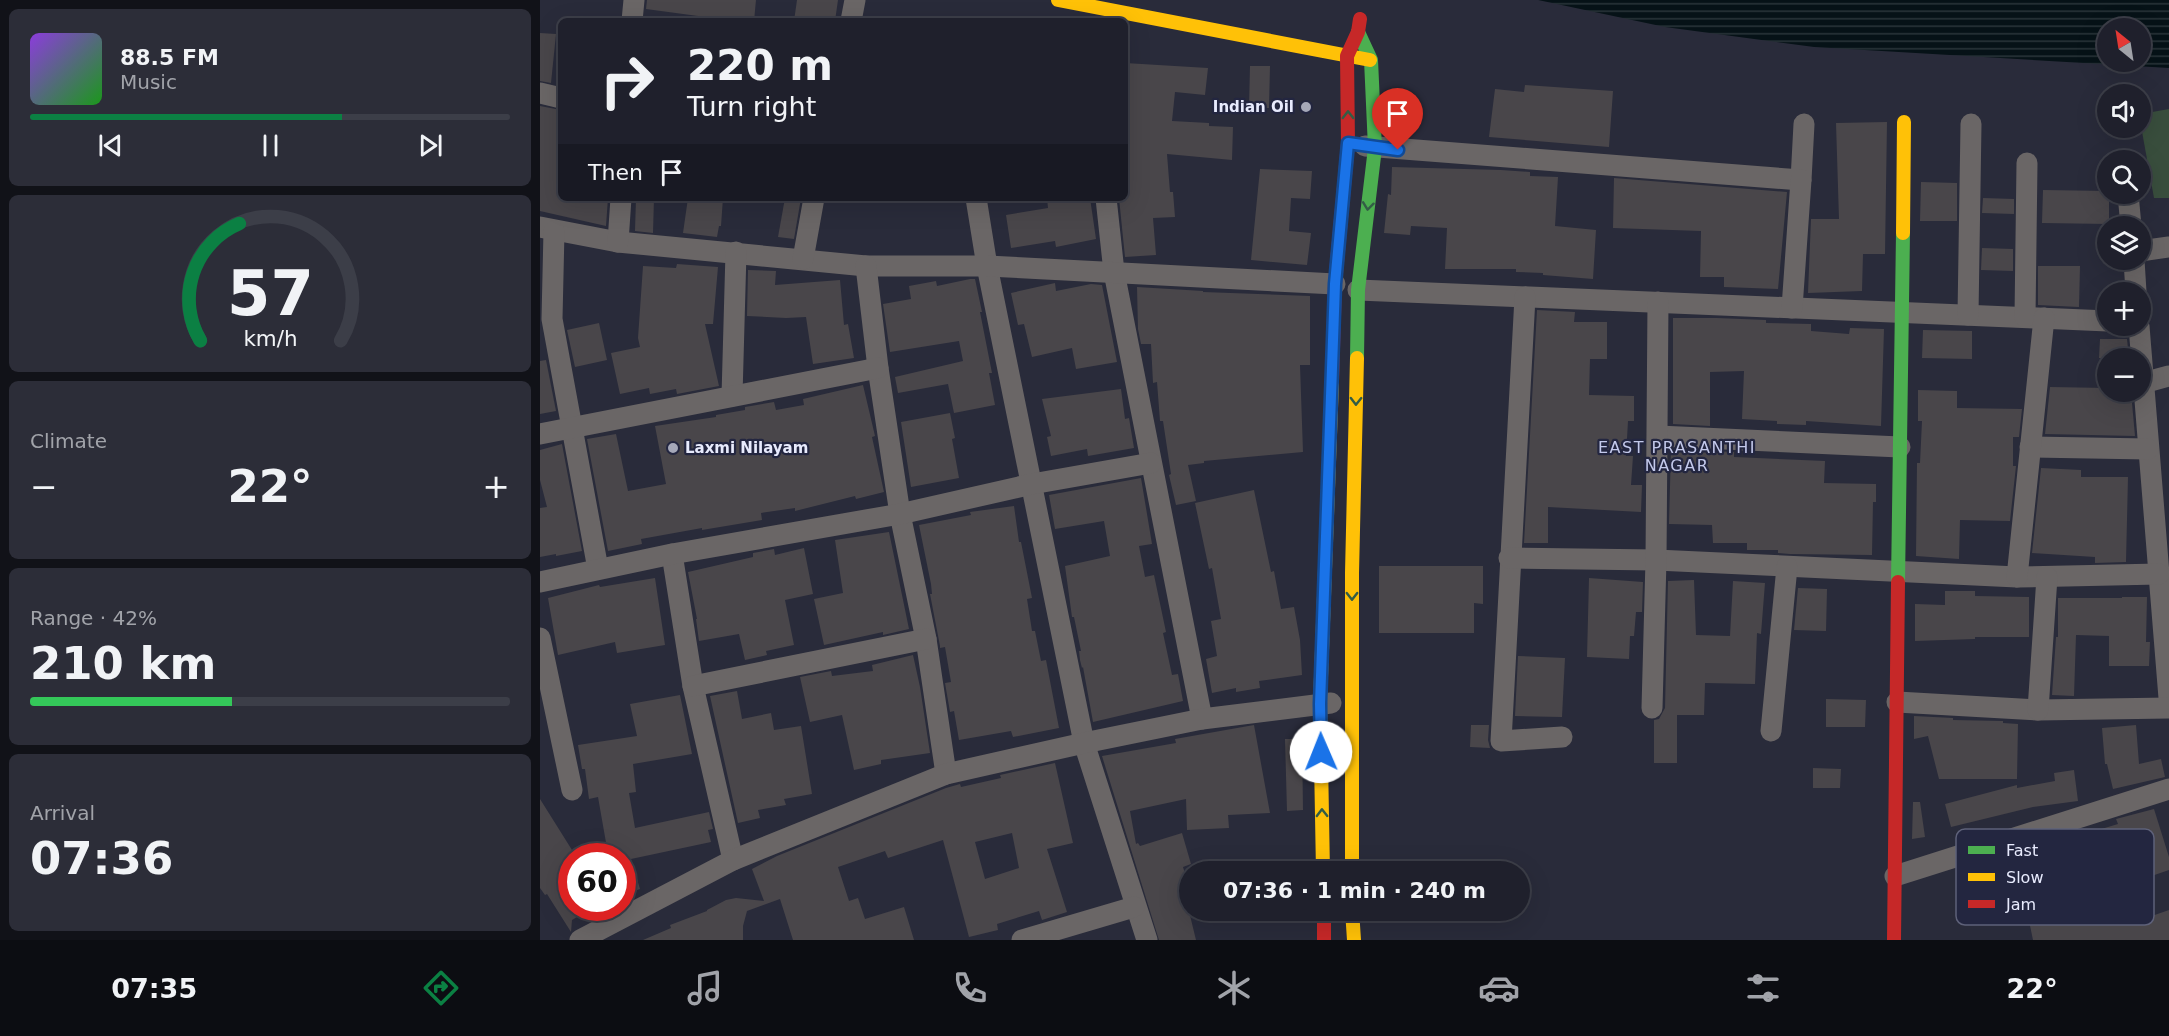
<!DOCTYPE html>
<html lang="en">
<head>
<meta charset="utf-8">
<style>
	:root { --surface:#1f202c; --page:#2c2d38; --text:#f1f3f6; --muted:#a1a3a9; --line:#3c3e48; --accent:#0b8043 }
	body { margin:0; font-family:"DejaVu Sans",sans-serif; background:var(--page); color:var(--text); height:100vh; display:flex; flex-direction:column; font-size:22px; white-space:nowrap }
	* { box-sizing:border-box; margin:0 }
	p { font-size:20px; color:var(--muted) }
	.icon { flex:none; width:33px; height:33px; fill:none; stroke:currentColor; stroke-width:2; stroke-linecap:round; stroke-linejoin:round }
	.map { position:relative; flex:1; overflow:hidden }
	.drawer { display:flex; flex-direction:column; gap:9px; padding:9px; background:#111218; width:540px }
	.drawer>* { flex:none }
	.top-card { position:absolute; left:18px; top:18px; width:570px; height:183px; border-radius:9px; box-shadow:0 6px 24px #0002,0 0 0 2px var(--line); background:#1f202c; color:var(--text); overflow:hidden }
	.needle { width:39px; rotate:330deg }
	.tools { position:absolute; left:1557px; top:18px; display:grid; gap:12px }
	.tools a { display:grid; place-items:center; width:54px; height:54px; border-radius:50%; background:var(--surface); box-shadow:0 6px 24px #0002,0 0 0 2px var(--line); font-size:30px }
	.speed { position:absolute; left:18px; top:843px; display:flex; gap:12px; font-size:30px; font-weight:700; text-align:center }
	.speed>* { display:grid; place-content:center; width:78px; height:78px; border-radius:50%; background:var(--surface); box-shadow:0 6px 24px #0002,0 0 0 2px var(--line); line-height:1 }
	.speed .limit { border:9px solid #d22; background:#fff; color:#111 }
	.pin { position:absolute; display:grid; place-items:center; width:51px; height:51px; color:#fff; margin:-62px -26px; border-radius:50% 50% 50% 0; rotate:-45deg; box-shadow:0 0 6px #0007 }
	.pin .icon { rotate:45deg }
	.me { position:absolute; width:66px; margin:-33px; rotate:359deg; stroke-linejoin:round; filter:drop-shadow(0 0 4px #0008) }
	.turn { display:flex; align-items:center; gap:21px; height:126px; padding:0 30px; font-size:27px }
	.turn .icon { width:78px; height:78px; stroke-width:2.5 }
	.turn b { display:block; font-size:42px; line-height:51px }
	.then { display:flex; align-items:center; height:57px; padding:0 30px; background:#0003; gap:12px; font-size:22px }
	.big { font-size:45px; font-weight:600; line-height:1.1 }
	.drawer .widget { flex:1; display:flex; flex-direction:column; justify-content:center; gap:9px; min-width:0; padding:0 21px; border-radius:9px; background:var(--page) }
	.drawer .dial { align-items:center; gap:0 }
	.dial svg { height:156px; overflow:visible; fill:none; stroke:var(--line); stroke-width:7; stroke-linecap:round; text-anchor:middle }
	.dial text { fill:var(--text); stroke:none }
	.song { display:flex; align-items:center; gap:18px }
	.cover { width:72px; height:72px; border-radius:9px; background:linear-gradient(135deg,hsl(270 70% 55%),hsl(120 70% 35%)) }
	.played { height:6px; border-radius:3px; background:linear-gradient(90deg,var(--accent) 65%,var(--line) 65%) }
	.keys { display:flex; justify-content:space-around; direction:ltr }
	.heat { display:flex; justify-content:space-between; align-items:center; font-size:33px; direction:ltr }
	.charge { height:9px; border-radius:4px; background:linear-gradient(90deg,#34c759 42%,var(--line) 0) }
	.trip { position:absolute; left:639px; top:861px; width:351px; height:60px; border-radius:30px; background:var(--surface); box-shadow:0 6px 24px #0002,0 0 0 2px var(--line); font-weight:600; line-height:60px; text-align:center }
	.tab-bar { display:flex; height:96px; justify-content:space-around; align-items:center; background:#0c0d12; color:var(--muted) }
	.tab-bar .icon { width:42px; height:42px }
	.tab-bar .current { color:var(--accent) }
	.tab-bar b { font-size:27px; color:var(--text) }
	main { display:flex; flex:1; min-height:0 }
	.map>svg:first-child { display:block }
	.park { fill:#394e3d }
	.water { fill:url(#water-rules); fill-rule:evenodd }
	.building { fill:#49464a; fill-rule:evenodd }
	.lines { fill:none; stroke-linecap:round; stroke-linejoin:round }
	.street { stroke:#6a6666; stroke-width:21 }
	.fast { stroke:#4caf50; stroke-width:14 }
	.slow { stroke:#ffc107; stroke-width:14 }
	.jam { stroke:#c62828; stroke-width:14 }
	.oneway { stroke:#335d46 }
	.route-casing { stroke:#114b97; stroke-width:15 }
	.route { stroke:#1a73e8; stroke-width:10 }
	.poi-dot { fill:#a5a8b9; stroke:#232640; stroke-width:2 }
	.labels { text-anchor:middle; dominant-baseline:central; stroke-width:4.5; stroke-linejoin:round; paint-order:stroke }
	.poi-label { font-size:15px; font-weight:bold; fill:#e8ebfd; stroke:#232640; text-anchor:end }
	.neighbourhood-label { font-size:16px; letter-spacing:1.5px; fill:#c3c9eb; stroke:#232640 }
	.key { fill:#232640; stroke:#5e6179; stroke-width:1.5 }
	.key-label { font-size:16px; fill:#e8ebfd }
</style>
</head>
<body>
<main>
<section class="drawer">
<div class="widget">
<div class="song"><i class="cover"></i><div><b>88.5 FM</b><p>Music</p></div></div>
<div class="played"></div>
<div class="keys"><svg class="icon" aria-label="previous" viewBox="0 0 24 24"><path d="M18 5L8 12l10 7zM5 5v14"/></svg><svg class="icon" aria-label="pause" viewBox="0 0 24 24"><path d="M8 5v14M16 5v14"/></svg><svg class="icon" aria-label="next" viewBox="0 0 24 24"><path d="M6 5l10 7-10 7zM19 5v14"/></svg></div>
</div>
<div class="widget dial"><svg viewBox="0 0 100 80">
<path d="M14 69A42 42 0 1 1 86 69"/>
<path d="M14 69A42 42 0 0 1 34 9" stroke="#0b8043"/>
<text x="50" y="56" font-size="32" font-weight="700">57</text>
<text x="50" y="72" font-size="11">km/h</text>
</svg></div>
<div class="widget"><p>Climate</p>
<div class="heat"><a>−</a><b class="big">22°</b><a>+</a></div>
</div>
<div class="widget"><p>Range · 42%</p><b class="big">210 km</b><div class="charge"></div></div>
<div class="widget"><p>Arrival</p><b class="big">07:36</b></div>
</section>
<div class="map">
<svg width="1629" height="940" viewBox="0 0 1629 940">
	<defs>
		<pattern id="water-rules" width="6" height="5" patternUnits="userSpaceOnUse" patternTransform="scale(1.5)"><rect width="6" height="5" fill="#061217"/><path d="M0 2.5h6" fill="none" stroke="#2a353a"/></pattern>
	</defs>
	<rect width="100%" height="100%" fill="#292b3a"/>
	<path class="park" d="M1629 109V198H1614L1601 126V114Z"/>
	<path class="water" d="M998 0H1629V68L1274 47 1125 27ZM1568 28H1600V62H1568Z"/>
	<g class="building">
		<path d="M107 0H216L214 21H195L106 9Z"/>
		<path d="M257 0H298L295 21H254Z"/>
		<path d="M0 33 16 34 11 83 0 81Z"/>
		<path d="M585 63 668 68 665 95 635 92 632 121 669 123V126L693 127 692 160 627 154 630 192H633L635 217 613 218 616 255 585 257 579 198H585Z"/>
		<path d="M710 66H730L729 108H709Z"/>
		<path d="M985 85 1073 91 1069 147 949 137 955 89 984 92Z"/>
		<path d="M0 106 21 110V198H68L66 226 0 211Z"/>
		<path d="M1347 122 1345 254H1323L1322 291 1268 293 1271 219H1299L1296 123Z"/>
		<path d="M852 167 961 170 990 172V176L1018 177 1015 226 1056 230 1053 279 1003 275V273L976 272V269H905L907 228 871 226 870 235 844 233 848 194 851 195Z"/>
		<path d="M720 169 772 171 770 199 751 198 749 231 771 233 767 265 711 260Z"/>
		<path d="M1074 178 1247 192 1238 289 1184 287V277H1160L1161 231 1073 228Z"/>
		<path d="M1381 182 1417 183V221H1380Z"/>
		<path d="M1503 190 1568 191 1569 194V224L1502 223Z"/>
		<path d="M96 198H114L113 233 95 231Z"/>
		<path d="M148 198H183L181 226H179L177 237 143 233Z"/>
		<path d="M245 198H261L254 239 238 237Z"/>
		<path d="M507 198H550L556 239 516 247 515 241 471 248 466 215 508 208Z"/>
		<path d="M1443 198 1474 199V214L1442 213Z"/>
		<path d="M1442 248 1473 249V271L1441 270Z"/>
		<path d="M137 264 178 267 173 324H165L179 386 137 394 136 389 110 394 109 388 80 394 71 353 100 347 98 338 103 266 136 268Z"/>
		<path d="M1498 266H1540L1539 307 1498 305Z"/>
		<path d="M208 270 236 271 235 285 300 280 304 325 308 324 314 358 273 364 266 317 246 318 207 316Z"/>
		<path d="M430 279H435L442 312H440L452 373H449L455 405 414 413 408 384 358 393 355 377 423 361 419 341 350 352 343 304 371 299 369 286 396 281 397 286Z"/>
		<path d="M515 283 516 291 551 284 562 285 577 362 536 369 532 348 492 357 484 324 478 325 471 293Z"/>
		<path d="M597 287 663 291V292L770 296V365H760L763 452 664 461V463L648 465 656 501 636 505 629 475 631 474 623 421H620L617 382 613 383 611 344H601L598 329Z"/>
		<path d="M997 310 1035 312 1034 322H1067V359H1050L1049 395 1094 396V421H1088L1086 456H1093L1091 485H1102L1101 512 1008 507V543H984Z"/>
		<path d="M1133 318H1177L1226 320V323L1271 324V331L1309 334 1310 328 1344 329 1341 426 1266 421V425L1237 424V421L1202 419 1204 371 1170 372V426L1133 424Z"/>
		<path d="M59 323 67 360 35 367 27 330Z"/>
		<path d="M1383 330 1432 331V359L1382 358Z"/>
		<path d="M1560 339H1587L1589 358H1559Z"/>
		<path d="M6 360 16 411 0 414V361Z"/>
		<path d="M323 385 335 436 332 437 344 492 316 499 315 496 255 511V508L221 513 222 520 162 530V528L101 539 102 544 68 551 47 439 76 434 88 491 126 484 115 426 176 417V415L205 410V407L234 402 236 410 264 405 263 399Z"/>
		<path d="M1510 387 1568 388V392H1591L1595 436 1505 434Z"/>
		<path d="M581 389 585 419 589 418 594 448 548 456 547 449 511 456 507 437 511 436 502 399Z"/>
		<path d="M1378 390 1417 391V408L1482 409 1479 437H1473V466H1476L1470 521 1420 520 1419 559 1376 556 1377 463H1380L1382 421H1378Z"/>
		<path d="M410 413 415 438 412 439 419 478 371 487 361 422Z"/>
		<path d="M22 444 42 551 16 556V554L0 557V508L7 507 0 480V450Z"/>
		<path d="M1131 449 1194 452V457L1285 461 1284 483 1336 484V502H1333L1332 555 1250 554 1238 553V550H1207V543H1173L1172 525 1129 524Z"/>
		<path d="M1501 468 1541 470V477H1588L1586 562 1555 563V557L1492 553Z"/>
		<path d="M601 478 612 544 599 546 605 577 614 575 626 632 623 633 632 675 638 674 643 701 553 722 543 667 542 668 540 660 539 651H541L534 617H532L525 566 570 556 564 521 515 529 509 495Z"/>
		<path d="M714 490 731 572 734 571 741 609 754 607 760 640 762 675 719 681 720 688 696 692V688L672 693 666 659 677 656 671 621 681 619 672 568 669 569 655 503Z"/>
		<path d="M474 506 479 542H481L492 598 487 599 492 631H495L501 661 506 660 519 728 473 737 471 731 419 740 414 711 410 712 405 683 411 682 405 647 400 648V646L390 594H392L391 584 379 525 431 515 430 512Z"/>
		<path d="M349 532 369 629 343 635V632L284 645 274 599 303 593 295 540Z"/>
		<path d="M264 548 273 594 245 600 254 645 226 651 227 655 205 660 199 634 159 641 156 619H157L148 572 213 557V553L234 549 235 555Z"/>
		<path d="M839 566H943V604L934 603V633H839Z"/>
		<path d="M115 578 125 645 77 653 75 642 18 655 8 598 59 585 60 587Z"/>
		<path d="M1049 578 1103 582 1102 612H1096L1094 636H1090L1089 659 1047 657Z"/>
		<path d="M1154 580 1156 635 1190 636 1193 581 1225 583 1221 634 1217 633 1215 684 1165 683 1164 715H1137V763H1114V720L1119 719 1125 708 1128 581Z"/>
		<path d="M1258 588 1287 589 1286 631 1254 630Z"/>
		<path d="M1405 591H1435V596L1489 597V637H1435V639L1375 641V604L1405 605Z"/>
		<path d="M1582 597H1607L1606 642H1610L1609 666H1569V636L1536 635 1534 696 1512 695 1516 637H1518V598H1582Z"/>
		<path d="M373 655 380 687 390 753 341 760V764L314 770 302 715 270 722 260 677 291 671 292 676 333 671 332 665Z"/>
		<path d="M978 656 1025 658 1022 717 975 716Z"/>
		<path d="M197 691 202 719 231 713 234 730 261 726 272 794 244 799 246 805 218 810 220 818 198 823 170 696Z"/>
		<path d="M140 695 152 754 93 764 96 792 89 793 95 828 169 812 173 829 168 830 171 842 91 859 100 889 82 895V851L68 854 58 797 49 799 45 769H42L38 745 97 736 90 704Z"/>
		<path d="M1286 699 1326 700 1325 727H1286Z"/>
		<path d="M1374 716 1413 718V720L1463 721V723L1478 724 1477 779H1399L1388 736 1374 739Z"/>
		<path d="M714 725 730 813 688 815 689 828 647 830 646 799 590 811 596 844 598 843 600 846 642 833 651 864 643 867 650 890V898L646 899 656 940H619L562 756 636 743 635 739Z"/>
		<path d="M931 725H949L948 740 950 748 930 747Z"/>
		<path d="M1596 725 1599 764 1621 759 1625 777 1573 789 1567 764H1565L1562 728Z"/>
		<path d="M745 739H762L763 810 747 811Z"/>
		<path d="M515 763 533 843 507 849 527 912 502 920 499 911 457 924 458 930 429 937 403 840 348 858 345 851 298 867 309 901 318 898 325 919 364 907 374 940H253L240 899 207 911 203 926V940H103L131 928 130 925 167 911V910L186 900 196 898 224 901 212 869 237 856 406 788 420 784 421 787 461 778 460 775ZM472 833 479 868 445 879 435 842Z"/>
		<path d="M1273 768 1301 769 1300 788H1273Z"/>
		<path d="M1534 770 1538 801 1493 807 1411 827 1405 804 1477 785V788L1515 781 1514 773Z"/>
		<path d="M0 799 32 850V908H52L32 920 31 932 7 894 5 895 0 888Z"/>
		<path d="M1373 802H1380L1385 837 1372 839Z"/>
		<path d="M1614 809 1629 857V870L1600 880 1606 918 1629 910V940H1493L1488 916 1464 921 1454 879 1480 872 1482 880 1545 860 1538 836 1578 824 1576 819Z"/>
	</g>
	<g class="lines">
		<g class="street">
			<path d="M92 21 94 0"/>
			<path d="M311 21 315 0"/>
			<path d="M0 93 21 98"/>
			<path d="M825 146 1261 180 1264 124"/>
			<path d="M1588 194 1591 226"/>
			<path d="M436 198 447 266 544 743 607 940"/>
			<path d="M566 198 574 272 662 719"/>
			<path d="M0 227 78 242 326 266H447L795 284"/>
			<path d="M14 231 12 319 58 569"/>
			<path d="M78 242 81 198"/>
			<path d="M1600 251 1629 247"/>
			<path d="M263 259 274 198"/>
			<path d="M1594 260 1596 292"/>
			<path d="M326 266 338 368 360 514 386 639 406 774"/>
			<path d="M818 290 1568 321"/>
			<path d="M985 297 961 741 1022 737"/>
			<path d="M1252 308 1261 180"/>
			<path d="M1428 315 1431 124"/>
			<path d="M1485 317 1487 163"/>
			<path d="M1599 326 1629 698"/>
			<path d="M1603 383 1629 376"/>
			<path d="M192 396 196 252"/>
			<path d="M0 434 338 368"/>
			<path d="M1118 436 1360 447"/>
			<path d="M1490 447 1608 449"/>
			<path d="M132 554 153 686 193 860"/>
			<path d="M969 558 1116 560 1477 577 1619 574"/>
			<path d="M1477 577 1504 318"/>
			<path d="M0 582 132 554 360 514 492 484 611 463"/>
			<path d="M0 638 32 790"/>
			<path d="M153 686 386 639"/>
			<path d="M1357 702 1498 710 1629 708"/>
			<path d="M1112 708 1116 560 1118 302"/>
			<path d="M1498 710 1507 577"/>
			<path d="M1231 731 1247 567"/>
			<path d="M1355 876 1629 789"/>
			<path d="M40 940 193 860 406 774 544 743 662 719 791 703"/>
			<path d="M482 940 594 907"/>
		</g>
		<g class="fast">
			<path d="M817 358 818 290 835 148 831 60 818 32"/>
			<path d="M1358 582 1363 233"/>
		</g>
		<g class="slow">
			<path d="M518 0 830 60"/>
			<path d="M1363 233 1364 122"/>
			<path d="M783 872 780 704 792 381"/>
			<path d="M812 872V573L817 358"/>
			<path d="M812 910 814 940"/>
		</g>
		<g class="jam">
			<path d="M792 381 795 284 808 143 807 56 818 32 820 19"/>
			<path d="M784 910V940"/>
			<path d="M1354 940 1358 582"/>
		</g>
	</g>
	<defs><path id="oneway-chevron" d="M-2-3.5L2.5 0L-2 3.5" fill="none" stroke-width="1.6" stroke-linecap="round" stroke-linejoin="round" transform="scale(1.5)"/></defs>
	<g class="oneway">
		<use href="#oneway-chevron" transform="translate(808 115) rotate(-90)"/>
		<use href="#oneway-chevron" transform="translate(828 206) rotate(97)"/>
		<use href="#oneway-chevron" transform="translate(816 401) rotate(91)"/>
		<use href="#oneway-chevron" transform="translate(812 596) rotate(90)"/>
		<use href="#oneway-chevron" transform="translate(782 813) rotate(-91)"/>
	</g>
	<g class="lines">
		<g class="route-casing">
			<path id="route" d="M781 752 780 704 795 284 808 143 858 150"/>
		</g>
		<use href="#route" class="route"/>
	</g>
	<g class="poi-dot">
		<circle cx="766" cy="107" r="6"/>
		<circle cx="133" cy="448" r="6"/>
	</g>
	<g class="labels">
		<g class="poi-label">
			<text x="754" y="107">Indian Oil</text>
			<text x="145" y="448" text-anchor="start">Laxmi Nilayam</text>
		</g>
		<g class="neighbourhood-label">
			<text x="1137" y="447">EAST PRASANTHI<tspan x="1137" dy="18">NAGAR</tspan></text>
		</g>
	</g>
	<rect x="1416" y="829" width="198" height="96" rx="9" class="key"/>
	<rect x="1428" y="846" width="27" height="8" fill="#4caf50"/>
	<rect x="1428" y="873" width="27" height="8" fill="#ffc107"/>
	<rect x="1428" y="900" width="27" height="8" fill="#c62828"/>
	<g class="key-label">
		<text x="1466" y="856">Fast</text>
		<text x="1466" y="883">Slow</text>
		<text x="1466" y="910">Jam</text>
	</g>
</svg>
<div class="tools">
<a><svg class="needle" viewBox="-14 -14 28 28"><path d="M0-13l5 13h-10z" fill="#e53935"/><path d="M0 13l5-13h-10z" fill="#a1a3a9"/></svg></a>
<a><svg class="icon" aria-label="sound" viewBox="0 0 24 24"><path d="M4 9h4l5-4v14l-5-4H4zM17 9q2 3 0 6"/></svg></a>
<a><svg class="icon" aria-label="search" viewBox="0 0 24 24"><circle cx="10" cy="10" r="6"/><path d="M15 15l6 6"/></svg></a>
<a><svg class="icon" aria-label="layers" viewBox="0 0 24 24"><path d="M12 4l9 5-9 5-9-5zM3 14l9 5 9-5"/></svg></a>
<a>+</a>
<a>−</a>
</div>
<div class="speed"><div class="limit">60</div></div>
<div class="pin" style="left:858px;top:150px;background:#d93025"><svg class="icon" aria-label="arrive" viewBox="0 0 24 24"><path d="M6 21V4h12l-3 4 3 4H6"/></svg></div>
<svg class="me" style="left:781px;top:752px" viewBox="-20 -20 40 40"><circle r="19" fill="#fff"/><path d="M0-13L10 11 0 6-10 11z" fill="#1a73e8"/></svg>
<div class="trip">07:36 · 1 min · 240 m</div>
<div class="top-card">
<div class="turn"><svg class="icon" aria-label="right" viewBox="0 0 24 24"><path d="M7 20v-9h11M14 6l5 5-5 5"/></svg><div><b>220 m</b>Turn right</div></div>
<div class="then">Then<svg class="icon" aria-label="arrive" viewBox="0 0 24 24"><path d="M6 21V4h12l-3 4 3 4H6"/></svg></div>
</div>
</div>
</main>
<nav class="tab-bar">
<b>07:35</b>
<svg class="icon current" aria-label="directions" viewBox="0 0 24 24"><path d="M12 3l9 9-9 9-9-9zM9 14v-3h6M13 9l2 2-2 2"/></svg>
<svg class="icon" aria-label="music" viewBox="0 0 24 24"><path d="M9 18V5l10-2v13"/><circle cx="6" cy="18" r="3"/><circle cx="16" cy="16" r="3"/></svg>
<svg class="icon" aria-label="phone" viewBox="0 0 24 24"><path d="M5 4h4l2 5-3 2q2 4 5 5l2-3 5 2v4C11 20 4 13 5 4z"/></svg>
<svg class="icon" aria-label="climate" viewBox="0 0 24 24"><path d="M12 3v18M4 7l16 10M4 17L20 7"/></svg>
<svg class="icon" aria-label="car" viewBox="0 0 24 24"><path d="M5 17H2v-5l4-1 3-4h7l3 4 3 1v5h-3M9 17h6M6 11h13"/><circle cx="7" cy="17" r="2"/><circle cx="17" cy="17" r="2"/></svg>
<svg class="icon" aria-label="filters" viewBox="0 0 24 24"><path d="M4 7h16M4 17h16"/><circle cx="9" cy="7" r="2"/><circle cx="15" cy="17" r="2"/></svg>
<b>22°</b>
</nav>
</body>
</html>
